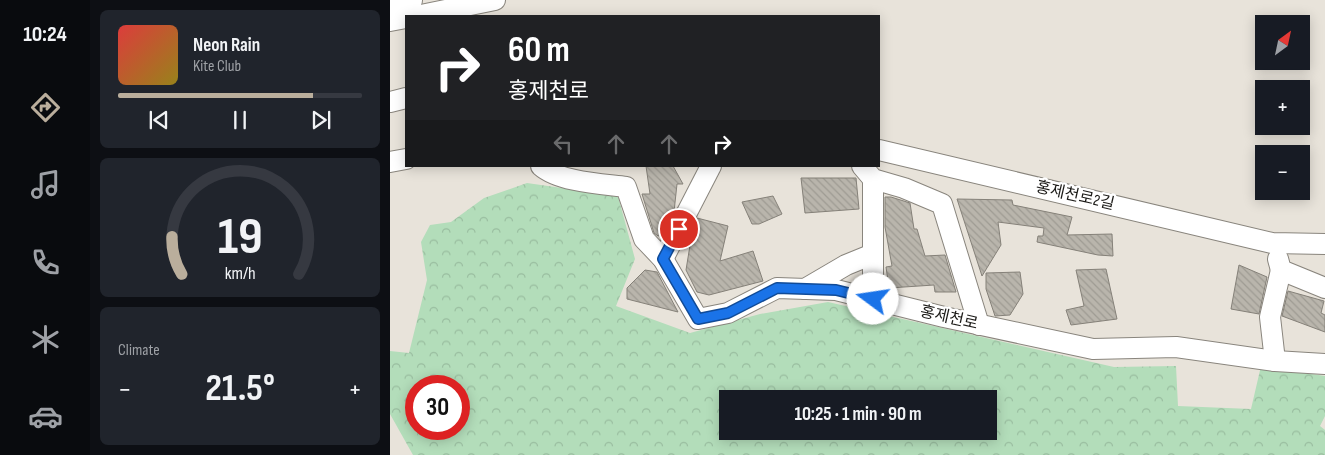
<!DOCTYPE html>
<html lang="en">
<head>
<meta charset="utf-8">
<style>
	:root { --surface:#171b24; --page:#20242c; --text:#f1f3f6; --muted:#9ea1a6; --line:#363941; --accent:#baae9c }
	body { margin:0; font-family:"Sofia Sans Condensed","Noto Sans KR",sans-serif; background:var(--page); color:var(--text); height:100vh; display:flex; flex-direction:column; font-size:19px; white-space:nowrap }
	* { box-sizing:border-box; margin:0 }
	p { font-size:16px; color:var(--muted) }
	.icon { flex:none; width:28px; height:28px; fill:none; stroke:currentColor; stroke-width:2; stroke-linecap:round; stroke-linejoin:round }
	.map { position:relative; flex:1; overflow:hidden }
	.side { display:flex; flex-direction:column; gap:10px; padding:10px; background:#0d0f14; width:300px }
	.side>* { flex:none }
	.hud { position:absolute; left:15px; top:15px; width:475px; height:152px; border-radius:0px; box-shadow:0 2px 12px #0003; background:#202124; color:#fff; overflow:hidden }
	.needle { width:32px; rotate:33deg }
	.controls { position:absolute; left:865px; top:15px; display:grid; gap:10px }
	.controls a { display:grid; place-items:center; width:55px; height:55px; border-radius:0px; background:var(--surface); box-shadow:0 2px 12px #0003; font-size:25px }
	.speed { position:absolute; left:15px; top:375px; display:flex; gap:10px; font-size:25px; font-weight:700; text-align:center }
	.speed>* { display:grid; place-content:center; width:65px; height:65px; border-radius:50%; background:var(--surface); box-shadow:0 2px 12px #0003; line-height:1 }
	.speed .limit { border:8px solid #d22; background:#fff; color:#111 }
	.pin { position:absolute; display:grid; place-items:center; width:42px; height:42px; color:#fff; margin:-21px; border:2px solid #fff; border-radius:50%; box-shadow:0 1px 5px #0007 }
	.me { position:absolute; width:55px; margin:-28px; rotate:284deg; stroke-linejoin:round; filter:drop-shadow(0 0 4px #0008) }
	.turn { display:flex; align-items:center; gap:18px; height:105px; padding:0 20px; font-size:22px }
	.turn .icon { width:65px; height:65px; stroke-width:2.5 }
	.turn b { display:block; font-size:35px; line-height:42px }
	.lanes { display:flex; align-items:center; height:48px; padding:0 20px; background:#0003; justify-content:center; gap:25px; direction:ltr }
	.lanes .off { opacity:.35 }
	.big { font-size:38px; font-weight:700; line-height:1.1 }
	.side .tile { flex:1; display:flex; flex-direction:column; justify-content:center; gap:8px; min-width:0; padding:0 18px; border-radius:8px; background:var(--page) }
	.side .dial { align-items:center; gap:0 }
	.dial svg { height:130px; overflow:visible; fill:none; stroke:var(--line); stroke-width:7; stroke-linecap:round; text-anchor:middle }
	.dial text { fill:var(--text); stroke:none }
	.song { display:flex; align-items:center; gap:15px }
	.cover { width:60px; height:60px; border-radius:8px; background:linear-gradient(135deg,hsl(0 70% 55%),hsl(50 70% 35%)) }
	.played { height:5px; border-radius:2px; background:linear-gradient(90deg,var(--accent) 80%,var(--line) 80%) }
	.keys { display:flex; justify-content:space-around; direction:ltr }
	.heat { display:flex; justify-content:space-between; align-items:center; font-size:28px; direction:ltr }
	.trip { position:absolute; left:329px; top:390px; width:278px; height:50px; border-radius:0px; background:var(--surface); box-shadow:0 2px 12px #0003; font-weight:700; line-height:50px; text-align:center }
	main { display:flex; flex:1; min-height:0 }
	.tabs { display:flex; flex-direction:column; width:90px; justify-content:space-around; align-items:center; background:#090b0e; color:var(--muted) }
	.tabs .icon { width:35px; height:35px }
	.tabs .current { color:var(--accent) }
	.tabs b { font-size:22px; color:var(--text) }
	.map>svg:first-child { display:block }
	.forest { fill:url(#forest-crowns); fill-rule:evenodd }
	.building { fill:url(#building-back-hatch); stroke:#858179 }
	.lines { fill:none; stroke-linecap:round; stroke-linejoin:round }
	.street-casing { stroke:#89857d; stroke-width:22 }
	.secondary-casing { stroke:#89857d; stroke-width:30 }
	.street { stroke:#fff; stroke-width:20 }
	.secondary { stroke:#fff; stroke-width:28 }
	.route-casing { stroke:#114b97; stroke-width:12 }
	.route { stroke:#1a73e8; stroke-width:9 }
	.labels { text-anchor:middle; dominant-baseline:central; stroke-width:4.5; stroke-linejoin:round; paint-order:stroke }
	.street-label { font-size:16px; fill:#1c1b18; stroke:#fff }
</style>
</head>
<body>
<main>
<nav class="tabs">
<b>10:24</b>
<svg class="icon current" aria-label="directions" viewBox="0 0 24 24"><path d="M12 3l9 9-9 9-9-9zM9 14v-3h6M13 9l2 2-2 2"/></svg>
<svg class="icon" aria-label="music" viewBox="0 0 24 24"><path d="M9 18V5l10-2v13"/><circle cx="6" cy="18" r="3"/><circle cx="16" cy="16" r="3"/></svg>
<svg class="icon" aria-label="phone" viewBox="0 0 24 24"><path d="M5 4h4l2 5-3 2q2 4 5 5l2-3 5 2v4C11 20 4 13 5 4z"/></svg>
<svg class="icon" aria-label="climate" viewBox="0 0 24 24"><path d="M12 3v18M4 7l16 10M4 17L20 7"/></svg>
<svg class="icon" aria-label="car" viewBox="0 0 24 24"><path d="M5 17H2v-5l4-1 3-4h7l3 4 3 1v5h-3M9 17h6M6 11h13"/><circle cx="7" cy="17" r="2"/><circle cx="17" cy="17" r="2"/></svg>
</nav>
<section class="side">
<div class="tile">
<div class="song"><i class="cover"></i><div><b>Neon Rain</b><p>Kite Club</p></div></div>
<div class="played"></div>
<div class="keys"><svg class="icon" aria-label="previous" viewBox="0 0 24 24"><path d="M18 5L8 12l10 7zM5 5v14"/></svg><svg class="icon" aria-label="pause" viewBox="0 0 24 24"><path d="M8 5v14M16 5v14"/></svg><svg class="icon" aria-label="next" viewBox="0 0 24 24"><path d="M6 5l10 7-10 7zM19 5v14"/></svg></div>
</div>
<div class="tile dial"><svg viewBox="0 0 100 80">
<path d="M14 69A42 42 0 1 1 86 69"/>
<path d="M14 69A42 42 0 0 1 8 46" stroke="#baae9c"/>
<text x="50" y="56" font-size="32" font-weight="700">19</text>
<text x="50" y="72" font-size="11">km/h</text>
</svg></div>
<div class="tile"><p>Climate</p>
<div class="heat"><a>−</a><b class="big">21.5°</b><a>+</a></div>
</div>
</section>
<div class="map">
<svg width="935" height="455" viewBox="0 0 935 455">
	<defs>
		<pattern id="forest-crowns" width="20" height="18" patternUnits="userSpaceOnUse" patternTransform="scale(1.25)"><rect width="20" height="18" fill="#b3ddba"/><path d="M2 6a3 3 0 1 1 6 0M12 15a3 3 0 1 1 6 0" fill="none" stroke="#99bd9f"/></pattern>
		<pattern id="building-back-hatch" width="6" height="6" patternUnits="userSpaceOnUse" patternTransform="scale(1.25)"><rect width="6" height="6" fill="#b9b5ac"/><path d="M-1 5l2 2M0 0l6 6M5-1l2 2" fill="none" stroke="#9e9b93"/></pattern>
	</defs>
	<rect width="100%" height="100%" fill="#e8e3da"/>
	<path class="forest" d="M137 183 228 196 245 259 226 306 300 333 370 314 438 302 724 367 786 366 788 406 861 409 871 366 935 376V416L930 426 935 430V455H23L0 414V351L19 353 37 280 31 242 40 225 61 222 94 198ZM26 386H69V429H26ZM338 399H598V431H338Z"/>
	<g class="building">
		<path d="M256 166H283L293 184H287L284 212 272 235 268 236 264 233 252 194H260Z"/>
		<path d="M411 178H466L469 209 415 213Z"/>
		<path d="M383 196 392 214 369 224H362L352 202Z"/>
		<path d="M495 197H501L520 203 524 229H527L535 256 555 255 566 292H545L544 285 499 288 496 267 502 266 495 227Z"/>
		<path d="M567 199 622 200 623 205 682 217 677 235 722 234 723 256 708 255 647 242 648 236H653L654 228 608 222 611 245 592 276Z"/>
		<path d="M307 218 338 226 330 261 363 251 373 281 319 295 307 292 296 270 303 227Z"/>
		<path d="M849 265 877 277 869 314 841 309Z"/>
		<path d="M716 269 727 319 681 325 676 310 694 306 686 270Z"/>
		<path d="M255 270 267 272 288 312 237 299V288Z"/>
		<path d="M630 272 633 294 620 315 605 316 596 289V273Z"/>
		<path d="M898 291 934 301 931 313 935 315V332L892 316Z"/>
	</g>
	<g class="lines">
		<g class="street-casing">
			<g id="street">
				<path d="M26 16 105 0"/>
				<path d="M0 21 16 18"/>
				<path d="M0 102 16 98"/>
				<path d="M489 150 882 243 935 244"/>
				<path d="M0 162 16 159"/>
				<path d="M151 166C169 182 213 184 236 187L254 239 273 259 308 319 338 313 387 288 446 290 554 317 703 349 786 347 885 361 935 364"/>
				<path d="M472 166 483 179 514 188 552 204 589 325"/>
				<path d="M483 179V299"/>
				<path d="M273 259 321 166"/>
				<path d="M888 259 891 270 935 288"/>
				<path d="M415 289 456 265 483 254"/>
				<path d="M885 361 880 317 891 270"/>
			</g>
		</g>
		<g class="secondary-casing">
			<path id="secondary" d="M0 6 18 0"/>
		</g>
		<use href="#street" class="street"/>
		<use href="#secondary" class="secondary"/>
	</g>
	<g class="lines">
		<g class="route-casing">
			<path id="route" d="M289 229 273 259 308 319 338 313 387 288 446 290 483 299"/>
		</g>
		<use href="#route" class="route"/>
	</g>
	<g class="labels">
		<g class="street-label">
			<text transform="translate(685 196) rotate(13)">홍제천로2길</text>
			<text transform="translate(559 318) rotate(13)">홍제천로</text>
		</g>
	</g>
</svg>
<div class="controls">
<a><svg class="needle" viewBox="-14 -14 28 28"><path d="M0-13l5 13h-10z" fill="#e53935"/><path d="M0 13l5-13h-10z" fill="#9ea1a6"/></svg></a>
<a>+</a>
<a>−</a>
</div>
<div class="speed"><div class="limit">30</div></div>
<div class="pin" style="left:289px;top:229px;background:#d93025"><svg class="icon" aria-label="arrive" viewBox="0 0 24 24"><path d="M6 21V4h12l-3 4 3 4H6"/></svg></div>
<svg class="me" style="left:483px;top:299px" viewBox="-20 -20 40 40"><circle r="19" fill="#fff"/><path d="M0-13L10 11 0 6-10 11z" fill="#1a73e8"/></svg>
<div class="trip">10:25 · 1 min · 90 m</div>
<div class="hud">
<div class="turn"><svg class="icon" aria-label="right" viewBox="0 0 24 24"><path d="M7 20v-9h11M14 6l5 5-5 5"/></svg><div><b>60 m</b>홍제천로</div></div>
<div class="lanes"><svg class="icon off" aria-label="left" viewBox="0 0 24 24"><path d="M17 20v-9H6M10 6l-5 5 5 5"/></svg><svg class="icon off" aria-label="ahead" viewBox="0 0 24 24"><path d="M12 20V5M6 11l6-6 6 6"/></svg><svg class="icon off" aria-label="ahead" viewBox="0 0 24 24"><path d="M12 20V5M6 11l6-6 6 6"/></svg><svg class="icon" aria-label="right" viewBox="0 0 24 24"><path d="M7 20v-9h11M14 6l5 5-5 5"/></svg></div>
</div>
</div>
</main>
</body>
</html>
